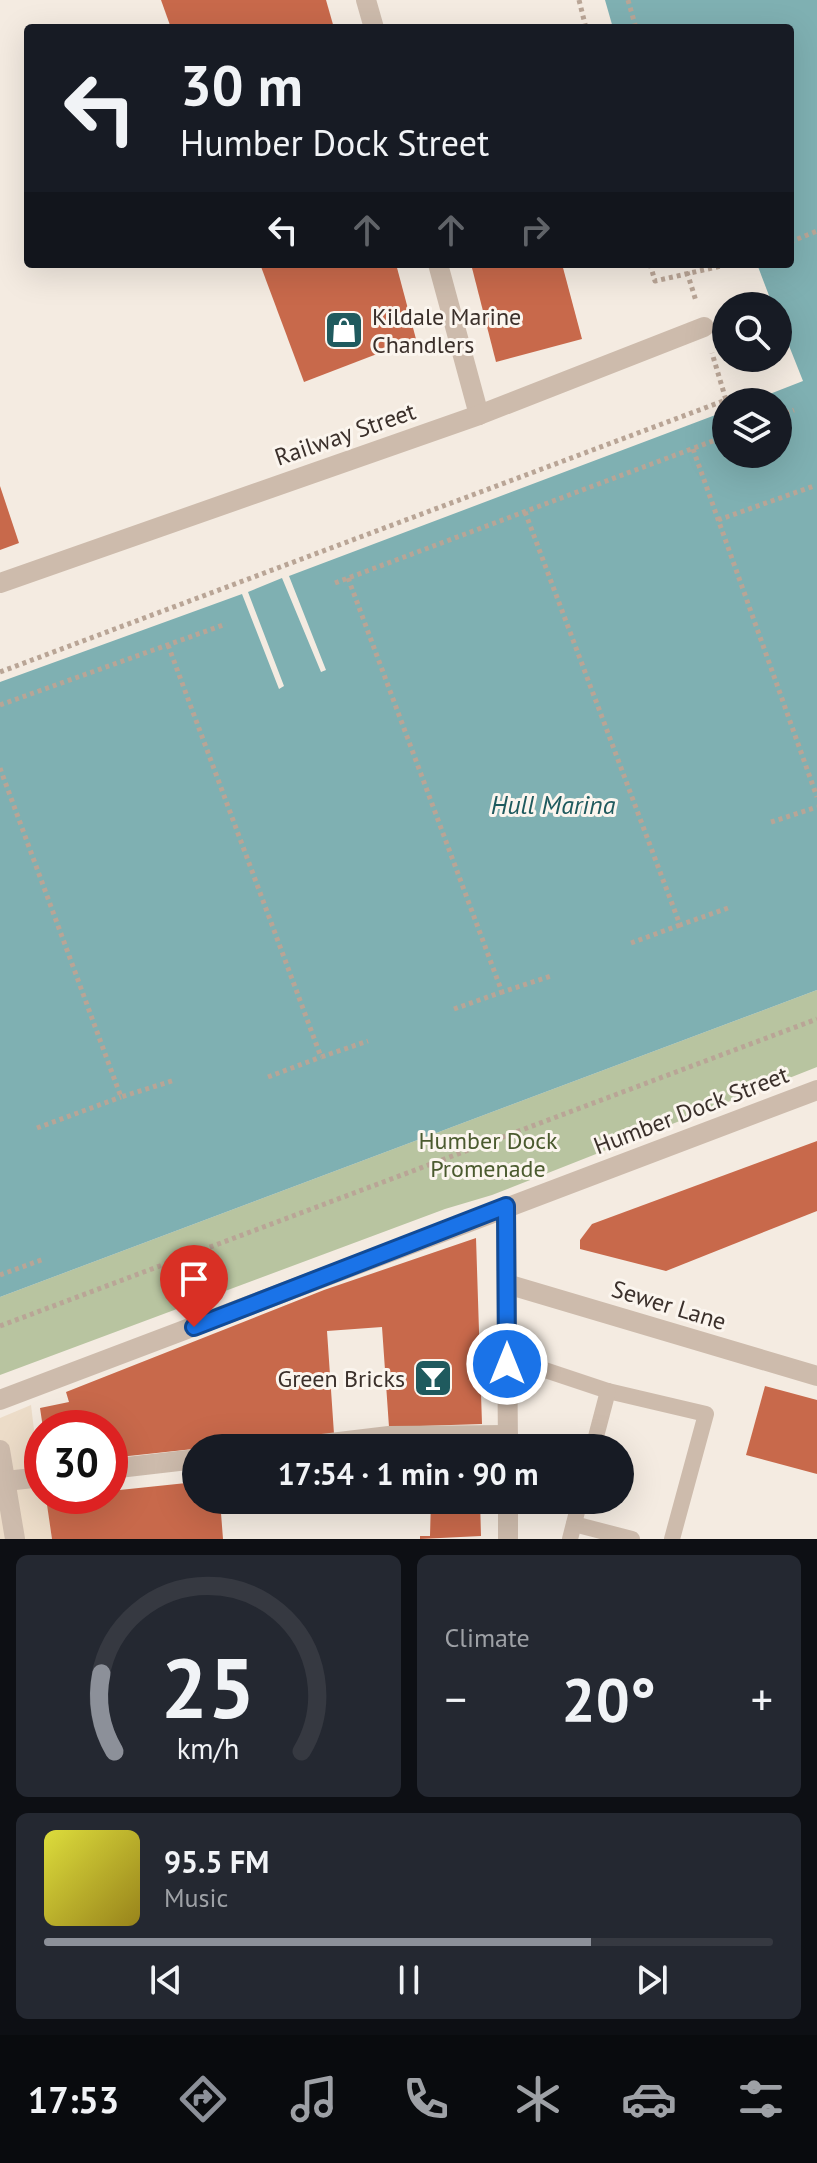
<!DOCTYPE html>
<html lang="en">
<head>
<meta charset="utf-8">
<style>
	:root { --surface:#171b24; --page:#242831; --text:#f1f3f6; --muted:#9ea1a6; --line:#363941; --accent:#8c9099 }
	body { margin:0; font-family:"PT Sans",sans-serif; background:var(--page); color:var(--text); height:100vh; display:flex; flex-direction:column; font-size:30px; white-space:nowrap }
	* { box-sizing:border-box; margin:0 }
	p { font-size:26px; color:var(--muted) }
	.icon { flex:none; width:44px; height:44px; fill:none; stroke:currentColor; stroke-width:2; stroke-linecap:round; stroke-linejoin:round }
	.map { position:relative; height:1539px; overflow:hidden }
	.panel { display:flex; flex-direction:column; gap:16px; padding:16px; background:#0d0f14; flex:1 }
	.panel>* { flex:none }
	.top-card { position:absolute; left:24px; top:24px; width:770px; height:244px; border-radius:8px; box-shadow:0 8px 32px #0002; background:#171b24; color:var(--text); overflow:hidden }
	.tools { position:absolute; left:712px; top:292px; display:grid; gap:16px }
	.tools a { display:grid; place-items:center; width:80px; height:80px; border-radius:50%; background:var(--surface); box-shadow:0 8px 32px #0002; font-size:40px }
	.speed { position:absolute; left:24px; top:1410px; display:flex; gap:16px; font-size:40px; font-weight:700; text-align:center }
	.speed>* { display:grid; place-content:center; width:104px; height:104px; border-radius:50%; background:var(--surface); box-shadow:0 8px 32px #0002; line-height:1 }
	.speed .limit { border:12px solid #d22; background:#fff; color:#111 }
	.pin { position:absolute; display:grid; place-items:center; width:68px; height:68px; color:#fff; margin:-82px -34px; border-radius:50% 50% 50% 0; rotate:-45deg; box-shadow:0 0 8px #0007 }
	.pin .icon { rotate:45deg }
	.me { position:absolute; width:88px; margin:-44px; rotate:0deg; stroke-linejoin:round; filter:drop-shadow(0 0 6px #0008) }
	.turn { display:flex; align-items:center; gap:28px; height:168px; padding:0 24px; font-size:36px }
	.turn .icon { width:104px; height:104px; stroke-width:2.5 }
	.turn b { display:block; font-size:56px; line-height:68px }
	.lanes { display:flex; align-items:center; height:76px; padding:0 24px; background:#0003; justify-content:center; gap:40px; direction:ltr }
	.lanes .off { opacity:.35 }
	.big { font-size:60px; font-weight:700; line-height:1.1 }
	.panel .card { flex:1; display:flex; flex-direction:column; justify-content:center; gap:12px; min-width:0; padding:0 28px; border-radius:12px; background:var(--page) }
	.panel .dial { align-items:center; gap:0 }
	.dial svg { height:208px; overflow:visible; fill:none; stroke:var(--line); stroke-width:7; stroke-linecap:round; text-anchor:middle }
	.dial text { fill:var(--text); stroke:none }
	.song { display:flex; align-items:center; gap:24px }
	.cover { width:96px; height:96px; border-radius:12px; background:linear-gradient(135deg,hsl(60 70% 55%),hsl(50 70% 35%)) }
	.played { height:8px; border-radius:4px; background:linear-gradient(90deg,var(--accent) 75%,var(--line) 75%) }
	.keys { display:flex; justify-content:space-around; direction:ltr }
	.heat { display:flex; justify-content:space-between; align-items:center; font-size:44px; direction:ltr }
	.panel .tiles { flex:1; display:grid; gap:16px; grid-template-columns:1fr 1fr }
	.card:last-child { grid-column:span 2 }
	.trip { position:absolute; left:182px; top:1434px; width:452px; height:80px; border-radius:40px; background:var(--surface); box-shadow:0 8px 32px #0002; font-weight:700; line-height:80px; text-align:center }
	.dock { display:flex; height:128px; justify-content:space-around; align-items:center; background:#090b0e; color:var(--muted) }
	.dock .icon { width:56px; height:56px }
	.dock .on { color:var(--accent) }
	.dock b { font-size:36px; color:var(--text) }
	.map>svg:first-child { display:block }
	.green { fill:#b8c4a0 }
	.plaza { fill:#ecdcc8 }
	.water { fill:#7fb0b2 }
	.building { fill:#c8694b }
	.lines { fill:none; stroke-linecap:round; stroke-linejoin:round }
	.path { stroke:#b9a596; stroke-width:5; stroke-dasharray:4 4; stroke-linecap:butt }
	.lane { stroke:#cdbbac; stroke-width:16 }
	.street { stroke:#cdbbac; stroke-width:20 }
	.route-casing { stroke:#114b97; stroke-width:20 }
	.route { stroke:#1a73e8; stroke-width:14 }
	.labels { text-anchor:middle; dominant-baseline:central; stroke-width:6; stroke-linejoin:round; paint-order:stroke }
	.poi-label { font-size:24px; fill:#3b302b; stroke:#fbf5ee; text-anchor:start }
	.street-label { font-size:24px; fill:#3b302b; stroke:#fbf5ee }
	.park-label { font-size:24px; fill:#4a5a2e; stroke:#fbf5ee }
	.water-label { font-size:26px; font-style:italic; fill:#1f5a5e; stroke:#fbf5ee }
</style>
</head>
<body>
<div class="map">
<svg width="817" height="1539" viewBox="0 0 817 1539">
	<rect width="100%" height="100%" fill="#f4ebe1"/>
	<path class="green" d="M817 990V1067L492 1195 445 1209 0 1375V1297Z"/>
	<path class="plaza" d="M31 1405 42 1496H46L52 1539H0V1418Z"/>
	<path class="water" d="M605 0H817V990L0 1297V682L242 594 279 689 284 686 248 592 282 578 321 672 326 670 289 576 726 411V454H778V402H749L803 381 778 318V306H773L757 264H790V28H613Z"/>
	<g class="building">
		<path d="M161 0H326L334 28H171Z"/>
		<path d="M260 264H396L416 339 304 382Z"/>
		<path d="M471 264H562L582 339 496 362Z"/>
		<path d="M0 486 19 543 0 550Z"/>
		<path d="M817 1141V1211L666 1271 580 1249V1240L592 1224Z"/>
		<path d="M476 1238 482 1424 389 1427 382 1327 327 1331 334 1434 110 1458V1428H43L40 1408 69 1402 66 1392 324 1290Z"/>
		<path d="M765 1386 817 1400V1474L746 1455Z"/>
		<path d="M196 1482V1500H220L223 1539H52L46 1498 110 1496V1491Z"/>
		<path d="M431 1500H480L481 1536 420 1539V1536H430Z"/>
	</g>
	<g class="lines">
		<g class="path">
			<path d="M579 0 586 28"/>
			<path d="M628 0 636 28"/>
			<path d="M790 72H792"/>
			<path d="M790 242 817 231"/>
			<path d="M650 264 655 281 730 264"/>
			<path d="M687 272 696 301"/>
			<path d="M778 416 794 410"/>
			<path d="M693 449 817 797"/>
			<path d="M525 512 680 925 728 908"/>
			<path d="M718 520 814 486"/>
			<path d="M348 578 502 992 551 976"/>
			<path d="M335 583 726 436"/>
			<path d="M168 645 321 1057 368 1041"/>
			<path d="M0 672 726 400 712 353"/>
			<path d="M0 705 226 624"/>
			<path d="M0 768 121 1097 175 1080"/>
			<path d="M771 822 817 807"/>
			<path d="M631 943 680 925"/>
			<path d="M454 1009 502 992"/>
			<path d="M268 1077 321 1057"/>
			<path d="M37 1128 121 1097"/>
			<path d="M0 1275 44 1259"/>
			<path d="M0 1326 817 1019"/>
		</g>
		<g class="lane">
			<path d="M507 1364 545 1370 608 1391 706 1414 672 1539"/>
			<path d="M593 1448 608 1391"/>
			<path d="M574 1524 632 1539"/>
			<path d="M570 1539 580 1500"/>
		</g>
		<g class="street">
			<path d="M366 0 374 28"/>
			<path d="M438 264 479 415"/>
			<path d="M0 583 479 415 704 327"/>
			<path d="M506 1206 508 1448"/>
			<path d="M507 1284 817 1376"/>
			<path d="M0 1400 817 1090"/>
			<path d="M289 1448 389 1436 508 1435"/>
			<path d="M0 1450 15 1539"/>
			<path d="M110 1469 196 1459"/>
			<path d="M6 1481 42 1477"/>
			<path d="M508 1500V1539"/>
		</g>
	</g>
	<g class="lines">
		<g class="route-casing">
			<path id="route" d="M194 1327 506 1206 507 1364"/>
		</g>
		<use href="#route" class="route"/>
	</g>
	<defs>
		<g id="shop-square" transform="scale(2)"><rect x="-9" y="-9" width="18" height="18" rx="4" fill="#1f5a5e" stroke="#fbf5ee"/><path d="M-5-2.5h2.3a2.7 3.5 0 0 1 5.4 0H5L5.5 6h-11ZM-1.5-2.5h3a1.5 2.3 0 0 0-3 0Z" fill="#fff"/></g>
		<g id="bar-square" transform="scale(2)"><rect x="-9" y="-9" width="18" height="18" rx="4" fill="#1f5a5e" stroke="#fbf5ee"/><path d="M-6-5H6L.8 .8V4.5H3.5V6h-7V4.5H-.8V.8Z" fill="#fff"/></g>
	</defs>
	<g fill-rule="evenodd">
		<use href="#shop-square" x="344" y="330"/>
		<use href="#bar-square" x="433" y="1378"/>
	</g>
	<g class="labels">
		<g class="poi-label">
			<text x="372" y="316">Kildale Marine<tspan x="372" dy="28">Chandlers</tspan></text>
			<text x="405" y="1378" text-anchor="end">Green Bricks</text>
		</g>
		<g class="street-label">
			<text transform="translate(345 434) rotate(-19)">Railway Street</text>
			<text transform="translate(691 1110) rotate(-21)">Humber Dock Street</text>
			<text transform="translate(669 1305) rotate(17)">Sewer Lane</text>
		</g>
		<g class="park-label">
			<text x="488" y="1140">Humber Dock<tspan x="488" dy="28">Promenade</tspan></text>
		</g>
		<g class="water-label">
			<text x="553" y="804">Hull Marina</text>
		</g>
	</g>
</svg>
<div class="tools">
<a><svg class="icon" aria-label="search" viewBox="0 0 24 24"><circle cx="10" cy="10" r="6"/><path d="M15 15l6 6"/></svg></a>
<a><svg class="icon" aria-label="layers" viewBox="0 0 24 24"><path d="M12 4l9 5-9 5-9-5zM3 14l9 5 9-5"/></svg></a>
</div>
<div class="speed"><div class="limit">30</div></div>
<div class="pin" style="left:194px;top:1327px;background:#d93025"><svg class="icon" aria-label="arrive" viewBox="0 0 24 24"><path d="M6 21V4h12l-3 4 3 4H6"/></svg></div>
<svg class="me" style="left:507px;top:1364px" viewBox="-20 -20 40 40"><circle r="17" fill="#1a73e8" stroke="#fff" stroke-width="3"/><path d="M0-11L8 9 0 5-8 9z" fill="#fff"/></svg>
<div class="trip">17:54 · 1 min · 90 m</div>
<div class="top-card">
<div class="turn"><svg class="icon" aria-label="left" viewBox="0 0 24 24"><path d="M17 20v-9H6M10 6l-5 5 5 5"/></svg><div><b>30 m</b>Humber Dock Street</div></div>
<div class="lanes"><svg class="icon" aria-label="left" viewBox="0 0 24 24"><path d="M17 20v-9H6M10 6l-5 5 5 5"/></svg><svg class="icon off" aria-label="ahead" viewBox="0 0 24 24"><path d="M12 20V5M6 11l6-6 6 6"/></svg><svg class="icon off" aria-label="ahead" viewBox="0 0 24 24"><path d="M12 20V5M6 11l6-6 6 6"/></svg><svg class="icon off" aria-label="right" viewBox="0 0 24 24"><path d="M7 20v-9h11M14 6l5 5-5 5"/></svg></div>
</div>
</div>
<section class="panel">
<div class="tiles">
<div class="card dial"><svg viewBox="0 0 100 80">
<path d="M14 69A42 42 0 1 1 86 69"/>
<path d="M14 69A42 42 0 0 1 9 39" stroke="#8c9099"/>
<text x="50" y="56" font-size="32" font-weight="700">25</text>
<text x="50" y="72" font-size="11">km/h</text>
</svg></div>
<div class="card"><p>Climate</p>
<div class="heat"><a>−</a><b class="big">20°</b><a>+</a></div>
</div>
<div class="card">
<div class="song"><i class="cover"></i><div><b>95.5 FM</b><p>Music</p></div></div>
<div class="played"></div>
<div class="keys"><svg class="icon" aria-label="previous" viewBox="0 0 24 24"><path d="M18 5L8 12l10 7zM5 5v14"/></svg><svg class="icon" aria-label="pause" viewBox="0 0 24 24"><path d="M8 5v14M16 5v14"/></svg><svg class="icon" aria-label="next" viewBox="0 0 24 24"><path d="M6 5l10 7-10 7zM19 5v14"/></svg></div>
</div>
</div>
</section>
<nav class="dock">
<b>17:53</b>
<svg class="icon on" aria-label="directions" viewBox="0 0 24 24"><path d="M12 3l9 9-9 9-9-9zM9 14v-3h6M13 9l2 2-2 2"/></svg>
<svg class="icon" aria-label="music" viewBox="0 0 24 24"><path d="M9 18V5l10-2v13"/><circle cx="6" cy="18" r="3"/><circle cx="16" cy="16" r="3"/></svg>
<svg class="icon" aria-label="phone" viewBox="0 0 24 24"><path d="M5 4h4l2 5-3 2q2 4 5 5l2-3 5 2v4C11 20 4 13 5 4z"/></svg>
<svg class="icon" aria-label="climate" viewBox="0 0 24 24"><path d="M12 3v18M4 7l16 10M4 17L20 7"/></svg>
<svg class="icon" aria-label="car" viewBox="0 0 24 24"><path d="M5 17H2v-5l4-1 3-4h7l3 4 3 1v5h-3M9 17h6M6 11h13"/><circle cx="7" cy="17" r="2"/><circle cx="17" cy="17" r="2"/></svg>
<svg class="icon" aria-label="filters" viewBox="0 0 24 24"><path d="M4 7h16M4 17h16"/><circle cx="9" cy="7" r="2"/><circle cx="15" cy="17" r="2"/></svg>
</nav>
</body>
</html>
